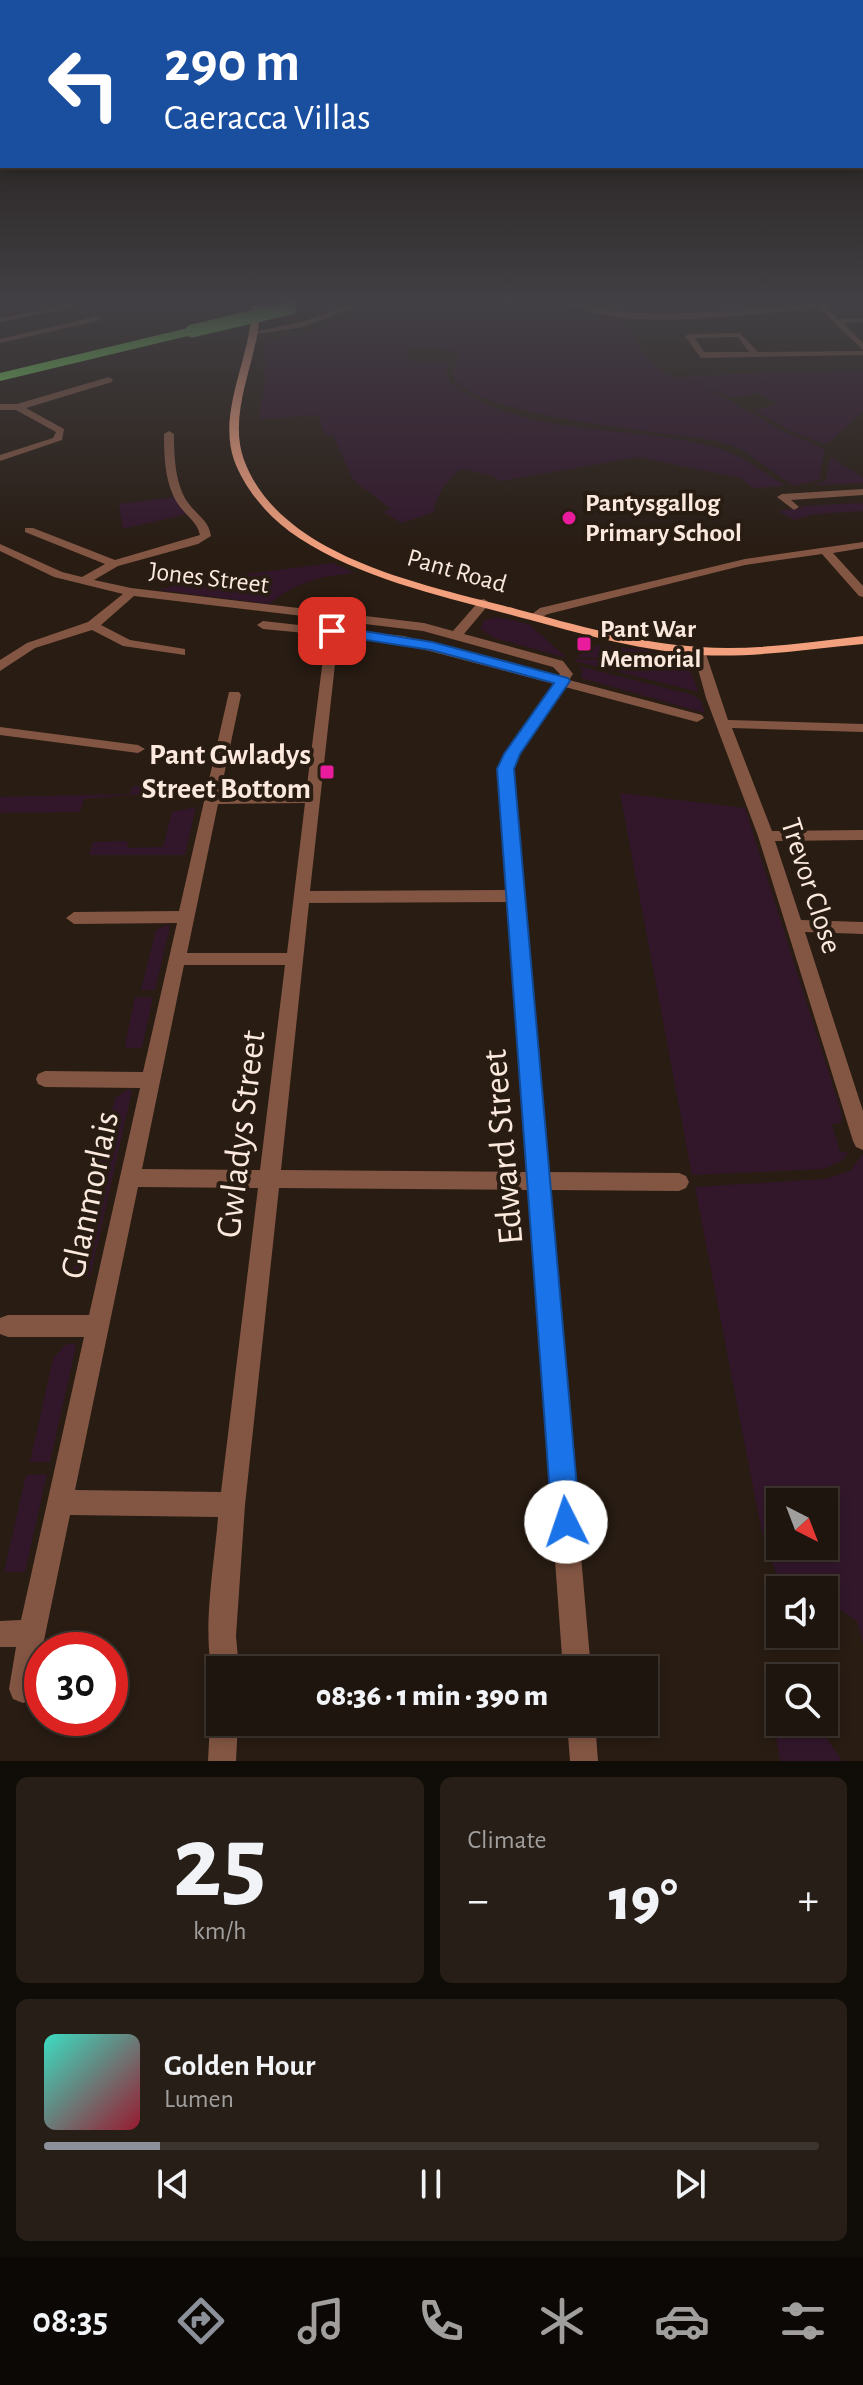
<!DOCTYPE html>
<html lang="en">
<head>
<meta charset="utf-8">
<style>
	:root { --surface:#1e150e; --page:#261e17; --text:#f1f3f6; --muted:#a19f9e; --line:#3c342e; --accent:#8c9099 }
	body { margin:0; font-family:"Alegreya Sans",sans-serif; background:var(--page); color:var(--text); height:100vh; display:flex; flex-direction:column; font-size:30px; white-space:nowrap }
	* { box-sizing:border-box; margin:0 }
	p { font-size:26px; color:var(--muted) }
	.icon { flex:none; width:44px; height:44px; fill:none; stroke:currentColor; stroke-width:2; stroke-linecap:round; stroke-linejoin:round }
	.map { position:relative; height:1761px; overflow:hidden }
	.side { display:flex; flex-direction:column; gap:16px; padding:16px; background:#100c08; flex:1 }
	.side>* { flex:none }
	.banner { position:absolute; left:0px; top:0px; width:864px; height:168px; box-shadow:0 4px 12px #0003,0 0 0 2px var(--line); background:#1a4fa0; color:#fff; overflow:hidden }
	.needle { width:52px; rotate:138deg }
	.controls { position:absolute; left:766px; top:1488px; display:grid; gap:16px }
	.controls a { display:grid; place-items:center; width:72px; height:72px; border-radius:0px; background:var(--surface); box-shadow:0 4px 12px #0003,0 0 0 2px var(--line); font-size:40px }
	.speed { position:absolute; left:24px; top:1632px; display:flex; gap:16px; font-size:40px; font-weight:700; text-align:center }
	.speed>* { display:grid; place-content:center; width:104px; height:104px; border-radius:50%; background:var(--surface); box-shadow:0 4px 12px #0003,0 0 0 2px var(--line); line-height:1 }
	.speed .limit { border:12px solid #d22; background:#fff; color:#111 }
	.pin { position:absolute; display:grid; place-items:center; width:68px; height:68px; color:#fff; margin:-34px; border-radius:16px; box-shadow:0 4px 12px #0006 }
	.me { position:absolute; width:88px; margin:-44px; rotate:356deg; stroke-linejoin:round; filter:drop-shadow(0 0 6px #0008) }
	.turn { display:flex; align-items:center; gap:28px; height:168px; padding:0 32px; font-size:36px }
	.turn .icon { width:104px; height:104px; stroke-width:2.5 }
	.turn b { display:block; font-size:56px; line-height:68px }
	.big { font-size:60px; font-weight:800; line-height:1.1 }
	.side .widget { flex:1; display:flex; flex-direction:column; justify-content:center; gap:12px; min-width:0; padding:0 28px; border-radius:12px; background:var(--page) }
	.side .dial { align-items:center; gap:0 }
	.dial b { font-size:104px; line-height:1 }
	.song { display:flex; align-items:center; gap:24px }
	.cover { width:96px; height:96px; border-radius:12px; background:linear-gradient(135deg,hsl(170 70% 55%),hsl(350 70% 35%)) }
	.played { height:8px; border-radius:4px; background:linear-gradient(90deg,var(--accent) 15%,var(--line) 15%) }
	.keys { display:flex; justify-content:space-around; direction:ltr }
	.heat { display:flex; justify-content:space-between; align-items:center; font-size:44px; direction:ltr }
	.side .tiles { flex:1; display:grid; gap:16px; grid-template-columns:1fr 1fr }
	.widget:last-child { grid-column:span 2 }
	.trip { position:absolute; left:206px; top:1656px; width:452px; height:80px; border-radius:0px; background:var(--surface); box-shadow:0 4px 12px #0003,0 0 0 2px var(--line); font-weight:800; line-height:80px; text-align:center }
	.menu { display:flex; height:128px; justify-content:space-around; align-items:center; background:#0c0806; color:var(--muted) }
	.menu .icon { width:56px; height:56px }
	.menu .on { color:var(--accent) }
	.menu b { font-size:36px; color:var(--text) }
	.map>svg:first-child { display:block }
	.green { fill:#32172b; fill-rule:evenodd }
	.lines { fill:none; stroke-linecap:round; stroke-linejoin:round }
	.street { fill:#835643; fill-rule:evenodd }
	.secondary { fill:#f3a07e; fill-rule:evenodd }
	.highway { fill:#81f064; fill-rule:evenodd }
	.highway-bridge { stroke:#81f064; stroke-width:13 }
	.route { fill:#1a73e8; stroke:#114b97; stroke-width:2 }
	.poi-dot { fill:#e91c9d; stroke:#281c13; stroke-width:3 }
	.labels { text-anchor:middle; dominant-baseline:central; stroke-width:8; stroke-linejoin:round; paint-order:stroke }
	.far-poi-label { font-size:26px; font-weight:bold; fill:#fce9dd; stroke:#281c13; text-anchor:start }
	.far-street-label { font-size:26px; fill:#fce9dd; stroke:#281c13 }
	.poi-label { font-size:30px; font-weight:bold; fill:#fce9dd; stroke:#281c13; text-anchor:end }
	.street-label { font-size:30px; fill:#fce9dd; stroke:#281c13 }
	.near-street-label { font-size:36px; fill:#fce9dd; stroke:#281c13 }
</style>
</head>
<body>
<div class="map">
<svg width="863" height="1761" viewBox="0 0 863 1761">
	<rect width="100%" height="100%" fill="#281c13"/>
	<g class="green">
		<path d="M387 305H566L618 320 608 315 806 309 678 320H621L628 325 645 355 664 373 703 386 783 431 825 449 819 480 793 486 741 449 713 440C666 433 481 415 456 381 450 373 457 361 459 352L410 346 407 356 410 361 448 363 446 369 450 382C525 441 633 422 721 449 744 457 764 472 785 486L753 488 741 478 638 457 501 481 490 475 462 469C447 480 436 494 434 512L402 523 383 512 391 509 353 480 333 435 325 436 318 415 259 419 265 384V343L314 330Z"/>
		<path d="M863 370V411L830 442 824 444 792 432 754 410 778 404 758 393 732 398 679 376Z"/>
		<path d="M830 457 863 477V483L814 485 826 480Z"/>
		<path d="M176 497 186 514 123 529 119 504Z"/>
		<path d="M863 503V511L815 514 794 520 778 511 803 508 800 506Z"/>
		<path d="M333 563 355 573C321 576 296 582 269 604L159 590 189 581Z"/>
		<path d="M496 617 529 624 567 658 494 638 481 629 483 621Z"/>
		<path d="M597 646 647 650 680 661 578 657 583 649Z"/>
		<path d="M576 659 683 663 690 671 699 692 574 661Z"/>
		<path d="M578 666 693 695 700 700 705 713 581 678 582 670Z"/>
		<path d="M133 786H206L205 789 84 799 80 812 0 813V797L130 794Z"/>
		<path d="M620 793 745 808 842 1115 841 1123 832 1124 840 1152H848L843 1160 824 1169 692 1175Z"/>
		<path d="M196 807 185 855H89L93 842 127 841 128 848 163 847 172 812Z"/>
		<path d="M167 925 170 926 155 990H141L156 930Z"/>
		<path d="M135 997H153L142 1048H127L125 1045Z"/>
		<path d="M128 1089 132 1091 90 1277 75 1278 73 1271 115 1098Z"/>
		<path d="M863 1154V1643L857 1621 824 1599V1590C805 1590 795 1577 777 1576L761 1528 695 1187 825 1179 850 1171ZM780 1502H824V1546H780Z"/>
		<path d="M74 1343 76 1346 50 1462H30L53 1359 65 1345Z"/>
		<path d="M47 1474 25 1572H4L26 1475Z"/>
		<path d="M767 1683 780 1693V1722H816L842 1761H780Z"/>
	</g>
	<g class="lines">
		<g class="street">
			<path d="M70 305H84L0 322V318Z"/>
			<path d="M350 305H360L303 327 257 334 253 332 298 323Z"/>
			<path d="M573 305 635 313 668 314 834 305 827 308 838 319 863 318V322L843 323 863 343V350L819 308C756 313 628 333 573 305Z"/>
			<path d="M98 316 101 320 0 343V339Z"/>
			<path d="M740 333 758 352 863 351V355L701 358 685 336 689 334ZM738 337 749 352H704L695 338Z"/>
			<path d="M109 377 113 380 112 382 26 408 64 429 62 440 0 461V455L53 438 56 432 16 410H0V404H17Z"/>
			<path d="M169 431 174 434C174 456 175 486 189 504 198 516 209 521 211 536L198 544 118 566 94 580 131 588 424 623 453 631 480 600 484 599 490 603 464 634 563 661 573 674 569 680 702 715 704 718 697 722 565 687 519 754 512 769 547 1172 679 1173 686 1176 689 1182 686 1188 679 1191 549 1190 591 1670H563L528 1190 279 1188 245 1505 236 1636 239 1670H220V1682L215 1680C200 1642 215 1560 218 1517L70 1515 42 1650 37 1689 33 1699 23 1703 13 1699 9 1689 16 1647H0V1621L21 1620 84 1337H8L0 1334V1318L8 1315H89L140 1088 45 1087 38 1084 36 1079 38 1074 45 1071 143 1072 177 923 74 924 66 918 74 912 179 911 229 692H239L241 695 220 794 306 793 326 635 263 629 257 625 263 621 326 628 328 619 134 596 101 625 130 640 185 649V655L123 646 92 630 35 648 0 671V660L27 643 88 622 123 594 54 577 0 551V544L62 572 82 577 105 564 25 532V528H33L115 560 200 535C197 521 185 515 178 504 165 484 164 457 164 434ZM340 621 423 631 553 667 560 674 558 677 404 636 339 629ZM338 637 403 644 554 684 505 754 498 769 507 890 310 891ZM305 803 287 953H187L218 804ZM507 902 527 1172 281 1170 309 903ZM184 965H285L260 1170 142 1169ZM138 1187 258 1188 221 1492 75 1490Z"/>
			<path d="M863 489V495L791 500 799 507 794 510 777 497 782 494Z"/>
			<path d="M863 542V548L833 553 863 586V597L859 596 822 554 745 565 548 614 534 621 528 617 540 608 745 559Z"/>
			<path d="M699 647 705 651 728 720 863 724V732L732 728 772 831 863 830V840L775 841 801 920 863 922V934L805 932 863 1111V1150L856 1147 853 1141 758 836 706 698 693 651Z"/>
			<path d="M0 727 138 745 145 749 138 753 0 735Z"/>
			<path d="M220 1710V1722H238L236 1761H208L210 1722 214 1712Z"/>
			<path d="M567 1722H595L598 1761H570Z"/>
		</g>
		<path class="secondary" d="M252 305H260C261 356 226 410 244 460 281 559 427 585 516 609 576 625 637 643 700 647 754 651 809 642 863 636V644C809 649 754 658 700 655 633 650 568 630 504 613 434 594 361 578 299 538 271 520 246 492 234 460 217 410 252 356 252 305Z"/>
		<path class="highway" d="M192 327 198 331 196 334 0 381V373Z"/>
		<path class="highway-bridge" d="M192 331 290 308"/>
	</g>
	<linearGradient id="sky" x2="0" y2="1"><stop stop-color="#160f0a"/><stop offset="0.55" stop-color="#424044"/><stop offset="1" stop-color="#424044" stop-opacity="0"/></linearGradient>
	<rect width="863" height="551" fill="url(#sky)"/>
	<path class="route" d="M332 626 432 642 568 678 570 681 520 754 514 769 580 1522 576 1532 566 1537 556 1532 552 1522 497 769 504 754 554 683 431 650 327 634V628Z"/>
	<g class="poi-dot">
		<circle cx="569" cy="518" r="8"/>
		<rect x="576" y="636" width="16" height="16" rx="4"/>
		<rect x="319" y="764" width="16" height="16" rx="4"/>
	</g>
	<g class="labels">
		<g class="far-poi-label">
			<text x="585" y="503">Pantysgallog<tspan x="585" dy="30">Primary School</tspan></text>
			<text x="600" y="629">Pant War<tspan x="600" dy="30">Memorial</tspan></text>
		</g>
		<g class="far-street-label">
			<text transform="translate(457 571) rotate(16)">Pant Road</text>
			<text transform="translate(209 578) rotate(7)">Jones Street</text>
		</g>
		<g class="poi-label">
			<text x="311" y="755">Pant Gwladys<tspan x="311" dy="34">Street Bottom</tspan></text>
		</g>
		<g class="street-label">
			<text transform="translate(811 886) rotate(72)">Trevor Close</text>
		</g>
		<g class="near-street-label">
			<text transform="translate(241 1134) rotate(-83)">Gwladys Street</text>
			<text transform="translate(503 1147) rotate(-95)">Edward Street</text>
			<text transform="translate(90 1195) rotate(-78)">Glanmorlais</text>
		</g>
	</g>
</svg>
<div class="controls">
<a><svg class="needle" viewBox="-14 -14 28 28"><path d="M0-13l5 13h-10z" fill="#e53935"/><path d="M0 13l5-13h-10z" fill="#a19f9e"/></svg></a>
<a><svg class="icon" aria-label="sound" viewBox="0 0 24 24"><path d="M4 9h4l5-4v14l-5-4H4zM17 9q2 3 0 6"/></svg></a>
<a><svg class="icon" aria-label="search" viewBox="0 0 24 24"><circle cx="10" cy="10" r="6"/><path d="M15 15l6 6"/></svg></a>
</div>
<div class="speed"><div class="limit">30</div></div>
<div class="pin" style="left:332px;top:631px;background:#d93025"><svg class="icon" aria-label="arrive" viewBox="0 0 24 24"><path d="M6 21V4h12l-3 4 3 4H6"/></svg></div>
<svg class="me" style="left:566px;top:1522px" viewBox="-20 -20 40 40"><circle r="19" fill="#fff"/><path d="M0-13L10 11 0 6-10 11z" fill="#1a73e8"/></svg>
<div class="trip">08:36 · 1 min · 390 m</div>
<div class="banner">
<div class="turn"><svg class="icon" aria-label="left" viewBox="0 0 24 24"><path d="M17 20v-9H6M10 6l-5 5 5 5"/></svg><div><b>290 m</b>Caeracca Villas</div></div>
</div>
</div>
<section class="side">
<div class="tiles">
<div class="widget dial"><b>25</b><p>km/h</p></div>
<div class="widget"><p>Climate</p>
<div class="heat"><a>−</a><b class="big">19°</b><a>+</a></div>
</div>
<div class="widget">
<div class="song"><i class="cover"></i><div><b>Golden Hour</b><p>Lumen</p></div></div>
<div class="played"></div>
<div class="keys"><svg class="icon" aria-label="previous" viewBox="0 0 24 24"><path d="M18 5L8 12l10 7zM5 5v14"/></svg><svg class="icon" aria-label="pause" viewBox="0 0 24 24"><path d="M8 5v14M16 5v14"/></svg><svg class="icon" aria-label="next" viewBox="0 0 24 24"><path d="M6 5l10 7-10 7zM19 5v14"/></svg></div>
</div>
</div>
</section>
<nav class="menu">
<b>08:35</b>
<svg class="icon on" aria-label="directions" viewBox="0 0 24 24"><path d="M12 3l9 9-9 9-9-9zM9 14v-3h6M13 9l2 2-2 2"/></svg>
<svg class="icon" aria-label="music" viewBox="0 0 24 24"><path d="M9 18V5l10-2v13"/><circle cx="6" cy="18" r="3"/><circle cx="16" cy="16" r="3"/></svg>
<svg class="icon" aria-label="phone" viewBox="0 0 24 24"><path d="M5 4h4l2 5-3 2q2 4 5 5l2-3 5 2v4C11 20 4 13 5 4z"/></svg>
<svg class="icon" aria-label="climate" viewBox="0 0 24 24"><path d="M12 3v18M4 7l16 10M4 17L20 7"/></svg>
<svg class="icon" aria-label="car" viewBox="0 0 24 24"><path d="M5 17H2v-5l4-1 3-4h7l3 4 3 1v5h-3M9 17h6M6 11h13"/><circle cx="7" cy="17" r="2"/><circle cx="17" cy="17" r="2"/></svg>
<svg class="icon" aria-label="filters" viewBox="0 0 24 24"><path d="M4 7h16M4 17h16"/><circle cx="9" cy="7" r="2"/><circle cx="15" cy="17" r="2"/></svg>
</nav>
</body>
</html>
